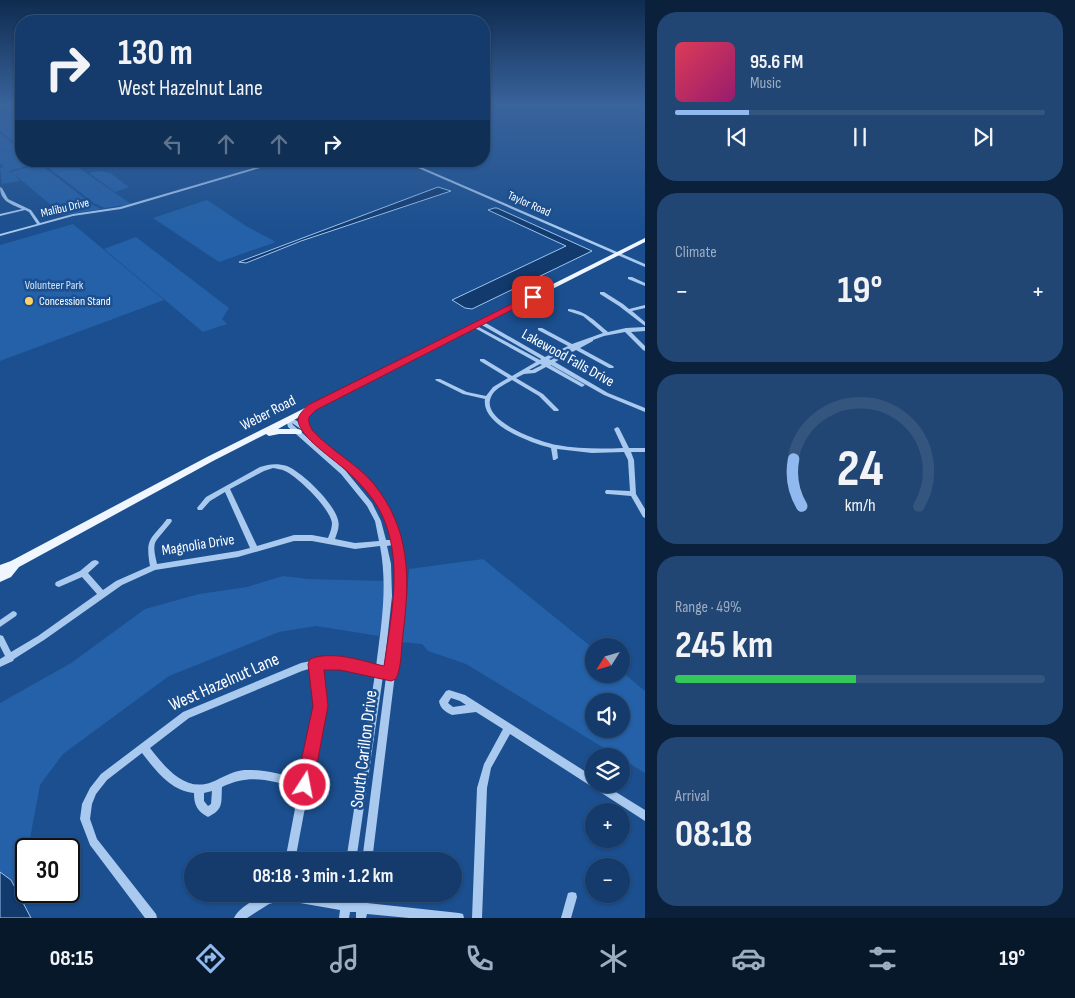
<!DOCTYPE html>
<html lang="en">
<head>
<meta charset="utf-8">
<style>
	:root { --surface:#143b6b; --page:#214673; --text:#f1f3f6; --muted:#9dadc1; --line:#33557e; --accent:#90b9f0 }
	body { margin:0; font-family:"Sofia Sans Condensed",sans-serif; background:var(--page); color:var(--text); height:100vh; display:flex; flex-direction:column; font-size:19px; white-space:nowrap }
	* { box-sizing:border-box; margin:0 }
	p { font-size:16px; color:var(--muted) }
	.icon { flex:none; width:28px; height:28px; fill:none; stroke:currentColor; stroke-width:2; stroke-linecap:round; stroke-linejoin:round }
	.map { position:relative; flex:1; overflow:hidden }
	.side { display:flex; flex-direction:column; gap:12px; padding:12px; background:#0b203b; width:430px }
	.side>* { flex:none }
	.banner { position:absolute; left:15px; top:15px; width:475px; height:152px; border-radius:20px; box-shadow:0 1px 4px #0004,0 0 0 1px var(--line); background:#143b6b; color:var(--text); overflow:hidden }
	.needle { width:32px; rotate:233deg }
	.tools { position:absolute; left:585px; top:638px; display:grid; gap:10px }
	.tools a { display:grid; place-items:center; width:45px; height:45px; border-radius:50%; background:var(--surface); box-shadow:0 1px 4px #0004,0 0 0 1px var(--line); font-size:25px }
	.speed { position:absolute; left:15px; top:838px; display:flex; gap:10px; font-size:25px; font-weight:700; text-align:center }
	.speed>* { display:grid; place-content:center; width:65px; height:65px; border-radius:50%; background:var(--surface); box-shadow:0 1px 4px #0004,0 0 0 1px var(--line); line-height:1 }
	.speed .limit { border:2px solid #111; border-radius:8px; background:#fff; color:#111 }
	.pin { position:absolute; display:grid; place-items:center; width:42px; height:42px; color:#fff; margin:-21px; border-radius:10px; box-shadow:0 2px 8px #0006 }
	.me { position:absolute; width:55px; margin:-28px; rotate:11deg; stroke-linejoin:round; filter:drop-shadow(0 0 4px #0008) }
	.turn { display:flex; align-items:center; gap:18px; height:105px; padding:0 20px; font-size:22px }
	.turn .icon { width:65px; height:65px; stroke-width:2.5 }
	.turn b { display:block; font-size:35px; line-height:42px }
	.lanes { display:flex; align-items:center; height:48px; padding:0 20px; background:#0003; justify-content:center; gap:25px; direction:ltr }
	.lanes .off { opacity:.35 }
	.big { font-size:38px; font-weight:700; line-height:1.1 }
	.side .card { flex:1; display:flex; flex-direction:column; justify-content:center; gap:8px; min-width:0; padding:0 18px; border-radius:20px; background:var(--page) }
	.side .dial { align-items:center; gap:0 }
	.dial svg { height:130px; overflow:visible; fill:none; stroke:var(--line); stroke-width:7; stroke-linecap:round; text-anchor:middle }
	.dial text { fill:var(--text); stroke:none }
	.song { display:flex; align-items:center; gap:15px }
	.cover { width:60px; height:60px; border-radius:8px; background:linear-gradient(135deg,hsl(350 70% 55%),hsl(320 70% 35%)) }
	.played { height:5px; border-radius:2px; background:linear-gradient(90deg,var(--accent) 20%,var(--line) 20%) }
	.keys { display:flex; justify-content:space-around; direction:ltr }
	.heat { display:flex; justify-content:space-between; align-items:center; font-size:28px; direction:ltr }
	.charge { height:8px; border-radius:4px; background:linear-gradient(90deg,#34c759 49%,var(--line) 0) }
	.trip { position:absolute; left:184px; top:852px; width:278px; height:50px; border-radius:25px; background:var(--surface); box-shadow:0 1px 4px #0004,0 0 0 1px var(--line); font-weight:700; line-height:50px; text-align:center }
	.menu { display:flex; height:80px; justify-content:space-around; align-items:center; background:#08182b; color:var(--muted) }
	.menu .icon { width:35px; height:35px }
	.menu .current { color:var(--accent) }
	.menu b { font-size:22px; color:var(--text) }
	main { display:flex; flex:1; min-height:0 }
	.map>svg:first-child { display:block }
	.green { fill:#2461a8; fill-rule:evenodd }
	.water { fill:#123a6d; stroke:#9cc4f0 }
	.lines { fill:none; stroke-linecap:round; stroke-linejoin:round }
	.minor { fill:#a9c9ee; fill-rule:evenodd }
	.major { fill:#f0f6ff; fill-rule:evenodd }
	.route { fill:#e11d48; stroke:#92132f }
	.poi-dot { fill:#ffd166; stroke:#1b4f8f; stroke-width:2 }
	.labels { text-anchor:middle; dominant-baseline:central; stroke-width:5; stroke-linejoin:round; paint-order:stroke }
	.far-street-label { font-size:12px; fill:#fff; stroke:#1b4f8f }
	.far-park-label { font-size:12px; fill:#cfe3fa; stroke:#1b4f8f }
	.far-poi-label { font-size:12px; fill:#fff; stroke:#1b4f8f; text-anchor:start }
	.street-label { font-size:15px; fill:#fff; stroke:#1b4f8f }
	.near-street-label { font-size:18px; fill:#fff; stroke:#1b4f8f }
</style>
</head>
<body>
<main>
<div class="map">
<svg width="645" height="918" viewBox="0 0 645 918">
	<rect width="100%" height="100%" fill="#1b4f8f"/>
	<g class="green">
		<path d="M0 113 21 128V147L0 131Z"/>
		<path d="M0 134 21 150V161L38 163 9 171 10 172 40 164 93 205 101 209 63 215 15 175 20 181 2 184 0 168 4 167 0 163Z"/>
		<path d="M40 161H69L131 204 105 208 94 203Z"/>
		<path d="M100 171 110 173 129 187 115 192 89 173Z"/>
		<path d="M207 200 246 226 276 242 219 262 153 218Z"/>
		<path d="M73 224 164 300 0 361V245Z"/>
		<path d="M136 237 229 308 222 319 227 324 203 332 104 249Z"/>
		<path d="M483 559 594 649V674H621V671L645 691V773L466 664 428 651 422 644 401 642 406 603 385 600 379 636 316 626 279 632 169 676 63 754 40 785 28 849H26L20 894 31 918H0V703L71 663 145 609 199 594 247 587 283 576 308 579 386 581 385 595 407 597 409 569ZM594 701H621V729H594Z"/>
	</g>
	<g class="water">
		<path d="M438 187 451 191 301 241 246 263 239 262Z"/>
		<path d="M494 208H497L592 251 472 309 465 308 452 300 566 246 488 210Z"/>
		<path d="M0 872 11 880 31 918H0Z"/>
	</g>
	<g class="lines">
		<g class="minor">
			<path d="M277 161H284L121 209 73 216 0 236V234L37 224 29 212 25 210 0 216V214L22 209C11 204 0 201 0 187L2 188 8 199 31 210 40 223 73 214 120 207Z"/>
			<path d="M402 161H407L645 264V267Z"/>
			<path d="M628 277H632L645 283V286L628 279Z"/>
			<path d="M600 292H604L623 304 629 309 645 305V308L632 311 645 322V326L619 306 600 294Z"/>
			<path d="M568 309C585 310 596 322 608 332L626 328 645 327V331L631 332 645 346V351L643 350 625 332 604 336 593 340V341L580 348 613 366 614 367 613 368H609L576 350 555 362 608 393 645 408V412L604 395 551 365H550L585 385 582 387 580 386 546 367 535 373 524 374 516 378 543 394 559 410 558 411H554L539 396 512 380C505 385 495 388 491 397 480 421 540 442 557 445 578 449 601 449 623 448L614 429 617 427 619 428 629 448H645V452H631L634 460 636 494 645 509V518L643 517 631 496 608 494H606L605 492 606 490H608L630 491 628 460 624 452 592 453 557 449 558 458 555 460H553L551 448C531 443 481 425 485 399L463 394 435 380 436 379H440L467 392 486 396 493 387 508 378 480 361V359H484L512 376 536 362 473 327V325H475L540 360 541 359 480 324V322H484L545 357 568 346 538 330V328H542L572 344 603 333 583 316 568 311ZM572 348 551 360 549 359ZM540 364 542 365 532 370H529Z"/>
			<path d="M289 417C302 422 313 433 324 442 354 468 390 499 399 540L401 542 399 544 403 562 405 593 372 861H362L386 677 383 676 356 861H346L375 674 340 667 320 668 324 706 295 861H285L299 788C270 781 251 773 222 787 221 803 224 809 208 817 197 811 194 805 194 793 171 791 156 771 142 753L107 780 96 794 92 804 90 819 97 839 156 914 157 918H145L90 845 80 819 82 804 90 788 101 774 183 712 301 663 316 660 340 659 376 667C381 625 388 588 380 546L355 549 312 541H294L238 557 155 570 122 585 44 640 14 659 13 661 0 667V659L5 656 0 646V635L3 636 11 652 38 636 97 594 82 577 59 587 56 586 55 584 56 582 80 571 92 561 95 560 98 561 99 563 88 573 103 590 116 581 150 566C145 537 151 540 167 519H171L172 521C168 527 157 538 155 543 153 550 156 558 157 564L238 551 250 548 225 492 210 501 202 510H198L197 508 206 497 260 467C269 464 277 463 287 466 303 473 334 503 338 520 340 527 337 533 335 539L355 543 379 541 375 521 367 506 341 474 288 427 286 419ZM292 423C303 430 313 439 323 448 351 472 384 501 392 540H386L381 521 372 503 345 470 293 425ZM273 468C277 469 281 469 285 471 298 477 330 508 332 523 332 528 330 533 328 538L312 535H294L257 546 230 489 264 471ZM393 545 396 562 397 593 387 669H384L392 596 391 564 387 546ZM312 668 316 706 301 779C282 775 264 769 244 770 232 771 222 778 212 782 185 793 165 767 150 748L189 718 302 671ZM212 791 211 804 208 806 204 801V793Z"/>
			<path d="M13 611 16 612 17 614 16 616 0 627V620Z"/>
			<path d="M449 690 465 695 594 777V784H603L645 810V821L510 734 491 768 487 788 482 918H472L477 788 484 764 503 729 476 712 452 715C445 712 440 708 439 701L446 691ZM451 698 460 701 466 705 453 707 448 703Z"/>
			<path d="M572 892 576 893 577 897 571 918H561L568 893Z"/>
			<path d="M268 894H305L341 900 342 894H352L351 901 357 902 358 894H368L367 903 459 913 463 914 464 918H409L367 914 366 918H356V912H350L349 918H339L340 910 283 900 269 904 247 918H234C239 907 257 898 268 894Z"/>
		</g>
		<path class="major" d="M645 238V242L314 410 307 420 312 432 311 434H305L299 420 301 416 278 429H298L301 430 302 432 301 434H279L269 436 266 434 213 461 19 567 11 577 0 582V565L11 561 207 457Z"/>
	</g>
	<linearGradient id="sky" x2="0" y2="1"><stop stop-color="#0f2b4f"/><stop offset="0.45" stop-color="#39639b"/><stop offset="1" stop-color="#39639b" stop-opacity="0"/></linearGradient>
	<rect width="645" height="232" fill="url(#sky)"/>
	<path class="route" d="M530 295 537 297 316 410 309 417C308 421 310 427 313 431 331 451 356 463 373 483 411 529 410 579 403 634 401 649 402 666 396 679L391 681 340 670H324L328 706 313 785 311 791 305 794 299 791 296 785 313 706 308 664 310 659C333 650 362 661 384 666 391 615 405 557 379 509 371 495 359 482 347 471 335 460 299 437 298 420 298 414 305 409 308 405Z"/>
	<circle class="poi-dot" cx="29" cy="301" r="5"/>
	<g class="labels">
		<g class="far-street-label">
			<text transform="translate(529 204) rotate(24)">Taylor Road</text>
			<text transform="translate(65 208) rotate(-13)">Malibu Drive</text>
		</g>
		<g class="far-park-label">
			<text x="54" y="285">Volunteer Park</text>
		</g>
		<g class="far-poi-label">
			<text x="39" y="301">Concession Stand</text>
		</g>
		<g class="street-label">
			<text transform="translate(568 358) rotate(29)">Lakewood Falls Drive</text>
			<text transform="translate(268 413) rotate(-27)">Weber Road</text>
			<text transform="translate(198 545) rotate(-9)">Magnolia Drive</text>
		</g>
		<g class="near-street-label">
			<text transform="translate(224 682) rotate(-24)">West Hazelnut Lane</text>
			<text transform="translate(364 749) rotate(-83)">South Carillon Drive</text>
		</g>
	</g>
</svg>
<div class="tools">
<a><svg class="needle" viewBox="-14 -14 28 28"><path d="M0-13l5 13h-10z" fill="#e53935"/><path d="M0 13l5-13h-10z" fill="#9dadc1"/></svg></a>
<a><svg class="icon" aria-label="sound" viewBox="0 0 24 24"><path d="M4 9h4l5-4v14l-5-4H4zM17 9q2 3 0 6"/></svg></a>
<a><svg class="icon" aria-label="layers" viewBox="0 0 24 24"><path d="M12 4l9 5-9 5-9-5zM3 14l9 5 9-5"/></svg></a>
<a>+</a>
<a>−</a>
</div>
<div class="speed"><div class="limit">30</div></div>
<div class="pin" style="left:533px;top:297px;background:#d93025"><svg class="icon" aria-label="arrive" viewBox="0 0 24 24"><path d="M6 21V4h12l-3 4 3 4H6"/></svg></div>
<svg class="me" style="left:305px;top:785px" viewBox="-20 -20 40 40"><circle r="17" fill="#e11d48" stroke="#fff" stroke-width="3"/><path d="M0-11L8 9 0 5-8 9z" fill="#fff"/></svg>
<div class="trip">08:18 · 3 min · 1.2 km</div>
<div class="banner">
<div class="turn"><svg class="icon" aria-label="right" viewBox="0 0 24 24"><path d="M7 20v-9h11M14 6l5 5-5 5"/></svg><div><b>130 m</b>West Hazelnut Lane</div></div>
<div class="lanes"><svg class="icon off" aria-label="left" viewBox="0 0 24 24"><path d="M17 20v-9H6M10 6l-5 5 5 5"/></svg><svg class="icon off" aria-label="ahead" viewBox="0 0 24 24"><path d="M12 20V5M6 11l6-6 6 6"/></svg><svg class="icon off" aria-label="ahead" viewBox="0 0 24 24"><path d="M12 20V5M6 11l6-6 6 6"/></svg><svg class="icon" aria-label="right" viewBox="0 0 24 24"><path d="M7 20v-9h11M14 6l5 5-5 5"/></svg></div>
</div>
</div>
<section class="side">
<div class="card">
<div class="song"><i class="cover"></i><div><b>95.6 FM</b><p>Music</p></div></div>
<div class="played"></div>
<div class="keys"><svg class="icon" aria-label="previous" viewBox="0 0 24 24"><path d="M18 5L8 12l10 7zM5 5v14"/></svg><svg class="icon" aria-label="pause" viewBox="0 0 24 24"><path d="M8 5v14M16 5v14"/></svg><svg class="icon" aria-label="next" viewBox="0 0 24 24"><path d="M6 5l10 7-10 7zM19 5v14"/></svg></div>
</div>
<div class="card"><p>Climate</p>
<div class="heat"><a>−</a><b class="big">19°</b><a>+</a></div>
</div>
<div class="card dial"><svg viewBox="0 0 100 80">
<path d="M14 69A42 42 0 1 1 86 69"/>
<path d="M14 69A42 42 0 0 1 9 40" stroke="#90b9f0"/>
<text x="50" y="56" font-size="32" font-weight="700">24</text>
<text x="50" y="72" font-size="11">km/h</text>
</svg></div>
<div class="card"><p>Range · 49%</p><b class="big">245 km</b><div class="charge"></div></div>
<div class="card"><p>Arrival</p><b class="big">08:18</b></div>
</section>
</main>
<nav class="menu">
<b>08:15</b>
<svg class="icon current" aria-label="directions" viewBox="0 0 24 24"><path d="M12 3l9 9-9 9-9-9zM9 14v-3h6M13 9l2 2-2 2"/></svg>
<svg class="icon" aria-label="music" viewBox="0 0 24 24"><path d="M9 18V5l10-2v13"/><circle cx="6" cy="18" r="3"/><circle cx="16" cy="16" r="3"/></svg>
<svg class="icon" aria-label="phone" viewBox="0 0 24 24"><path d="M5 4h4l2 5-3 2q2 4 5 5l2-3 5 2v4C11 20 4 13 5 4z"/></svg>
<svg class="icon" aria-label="climate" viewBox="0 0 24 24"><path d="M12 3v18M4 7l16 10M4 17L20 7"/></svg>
<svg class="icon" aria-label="car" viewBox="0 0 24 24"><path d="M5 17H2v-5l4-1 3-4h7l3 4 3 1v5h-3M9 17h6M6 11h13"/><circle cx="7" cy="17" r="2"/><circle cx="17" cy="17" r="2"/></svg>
<svg class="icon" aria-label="filters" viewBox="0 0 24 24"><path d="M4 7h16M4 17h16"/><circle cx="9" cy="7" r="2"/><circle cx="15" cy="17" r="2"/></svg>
<b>19°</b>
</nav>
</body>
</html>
